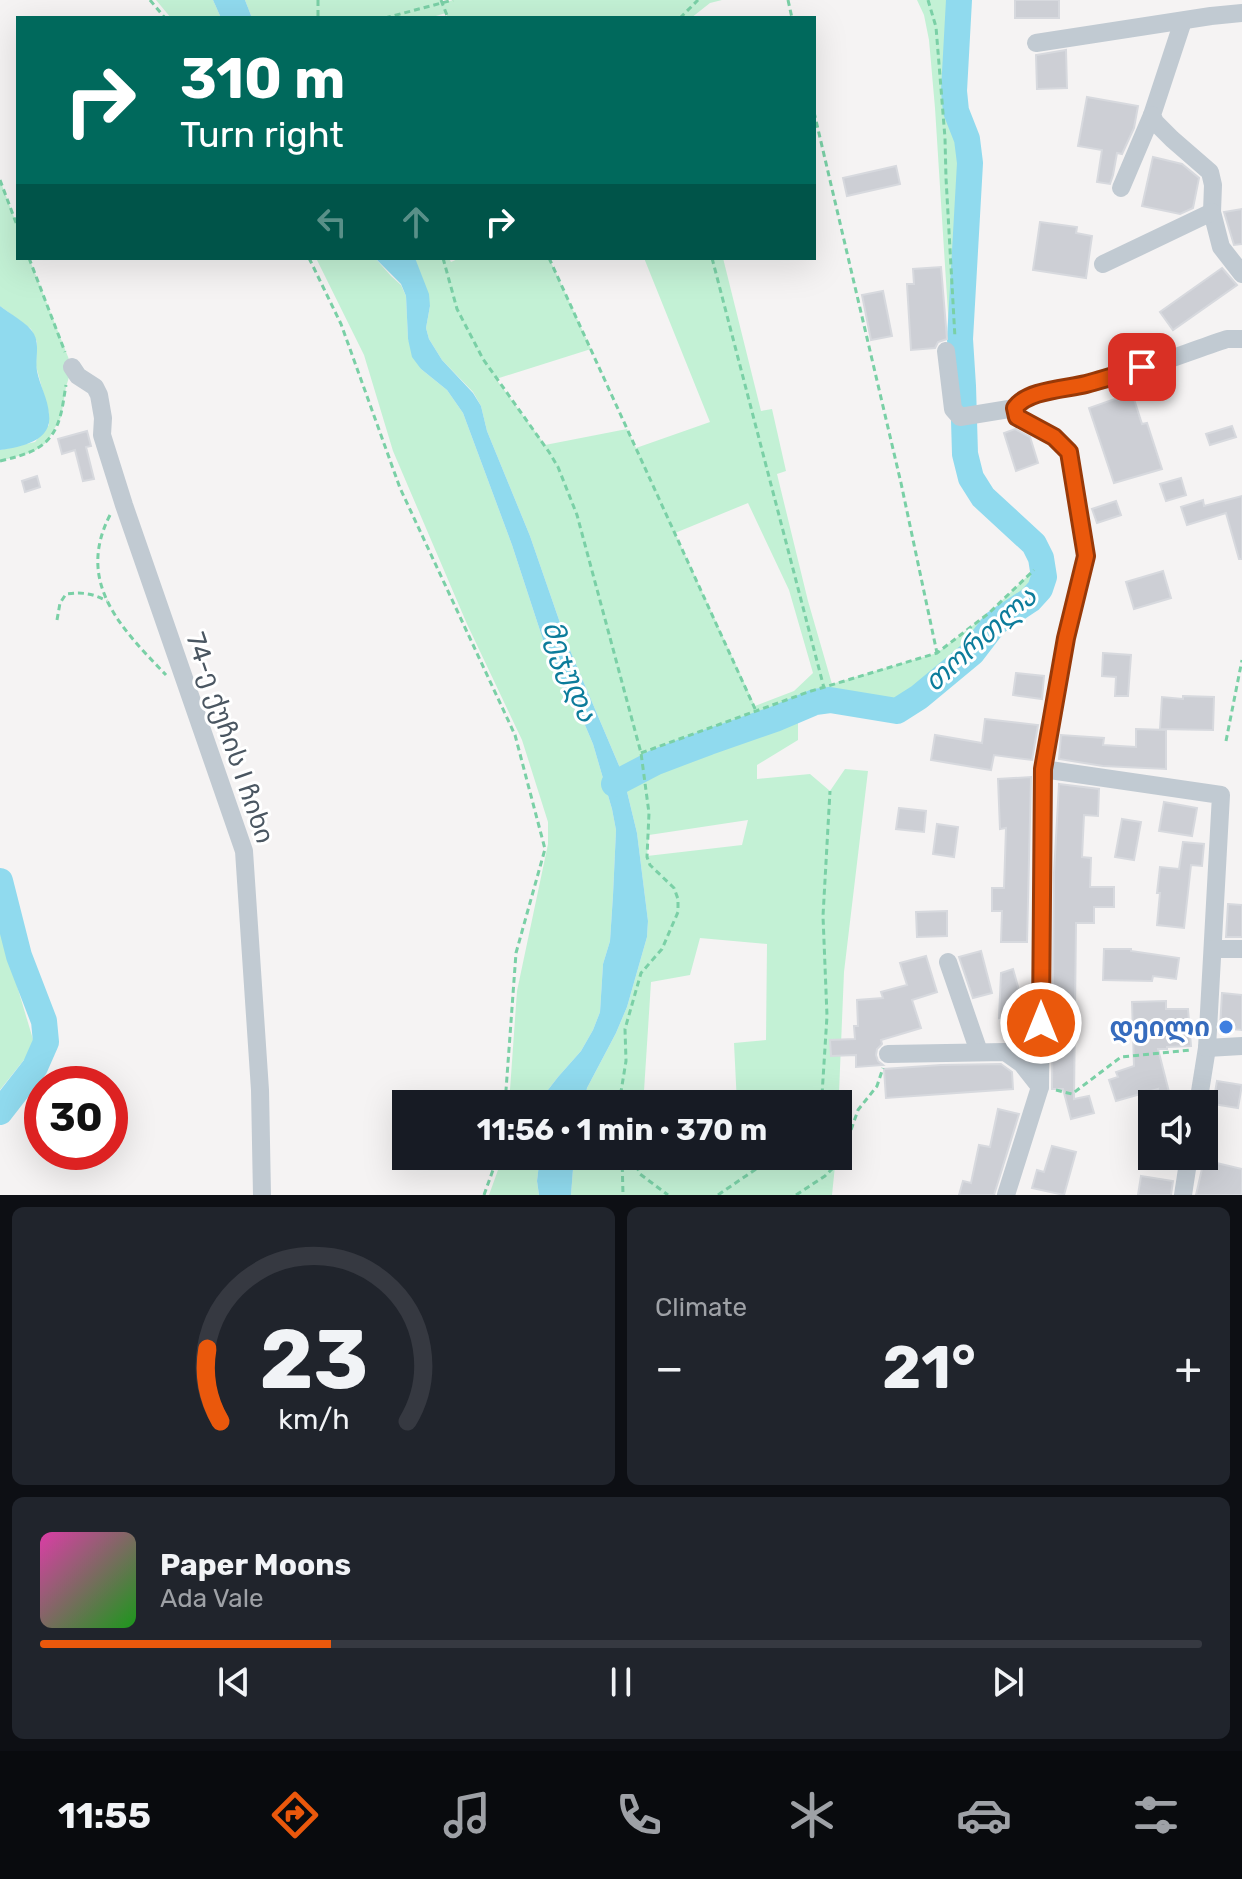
<!DOCTYPE html>
<html lang="en">
<head>
<meta charset="utf-8">
<style>
	:root { --surface:#171b24; --page:#20242c; --text:#f1f3f6; --muted:#9ea1a6; --line:#363941; --accent:#ea580c }
	body { margin:0; font-family:Rubik,"Noto Sans Georgian",sans-serif; background:var(--page); color:var(--text); height:100vh; display:flex; flex-direction:column; font-size:30px; white-space:nowrap }
	* { box-sizing:border-box; margin:0 }
	p { font-size:26px; color:var(--muted) }
	.icon { flex:none; width:44px; height:44px; fill:none; stroke:currentColor; stroke-width:2; stroke-linecap:round; stroke-linejoin:round }
	.map { position:relative; height:1195px; overflow:hidden }
	.sheet { display:flex; flex-direction:column; gap:12px; padding:12px; background:#0d0f14; flex:1 }
	.sheet>* { flex:none }
	.banner { position:absolute; left:16px; top:16px; width:800px; height:244px; border-radius:0px; box-shadow:0 8px 32px #0002; background:#00695c; color:#fff; overflow:hidden }
	.tools { position:absolute; left:1138px; top:1090px; display:grid; gap:16px }
	.tools a { display:grid; place-items:center; width:80px; height:80px; border-radius:0px; background:var(--surface); box-shadow:0 8px 32px #0002; font-size:40px }
	.speed { position:absolute; left:24px; top:1066px; display:flex; gap:16px; font-size:40px; font-weight:700; text-align:center }
	.speed>* { display:grid; place-content:center; width:104px; height:104px; border-radius:50%; background:var(--surface); box-shadow:0 8px 32px #0002; line-height:1 }
	.speed .limit { border:12px solid #d22; background:#fff; color:#111 }
	.pin { position:absolute; display:grid; place-items:center; width:68px; height:68px; color:#fff; margin:-34px; border-radius:16px; box-shadow:0 4px 12px #0006 }
	.me { position:absolute; width:88px; margin:-44px; rotate:0deg; stroke-linejoin:round; filter:drop-shadow(0 0 6px #0008) }
	.turn { display:flex; align-items:center; gap:28px; height:168px; padding:0 32px; font-size:36px }
	.turn .icon { width:104px; height:104px; stroke-width:2.5 }
	.turn b { display:block; font-size:56px; line-height:68px }
	.lanes { display:flex; align-items:center; height:76px; padding:0 32px; background:#0003; justify-content:center; gap:40px; direction:ltr }
	.lanes .off { opacity:.35 }
	.big { font-size:60px; font-weight:700; line-height:1.1 }
	.sheet .tile { flex:1; display:flex; flex-direction:column; justify-content:center; gap:12px; min-width:0; padding:0 28px; border-radius:12px; background:var(--page) }
	.sheet .dial { align-items:center; gap:0 }
	.dial svg { height:208px; overflow:visible; fill:none; stroke:var(--line); stroke-width:7; stroke-linecap:round; text-anchor:middle }
	.dial text { fill:var(--text); stroke:none }
	.song { display:flex; align-items:center; gap:24px }
	.cover { width:96px; height:96px; border-radius:12px; background:linear-gradient(135deg,hsl(320 70% 55%),hsl(120 70% 35%)) }
	.played { height:8px; border-radius:4px; background:linear-gradient(90deg,var(--accent) 25%,var(--line) 25%) }
	.keys { display:flex; justify-content:space-around; direction:ltr }
	.heat { display:flex; justify-content:space-between; align-items:center; font-size:44px; direction:ltr }
	.sheet .tiles { flex:1; display:grid; gap:12px; grid-template-columns:1fr 1fr }
	.tile:last-child { grid-column:span 2 }
	.trip { position:absolute; left:392px; top:1090px; width:460px; height:80px; border-radius:0px; background:var(--surface); box-shadow:0 8px 32px #0002; font-weight:700; line-height:80px; text-align:center }
	.tab-bar { display:flex; height:128px; justify-content:space-around; align-items:center; background:#090b0e; color:var(--muted) }
	.tab-bar .icon { width:56px; height:56px }
	.tab-bar .current { color:var(--accent) }
	.tab-bar b { font-size:36px; color:var(--text) }
	.map>svg:first-child { display:block }
	.green { fill:#c3f1d5; fill-rule:evenodd }
	.water { fill:#90daee }
	.lines { fill:none; stroke-linecap:round; stroke-linejoin:round }
	.river { stroke:#90daee; stroke-width:26 }
	.building { fill:#cdcfd5; stroke:#d7d9de; stroke-width:2 }
	.path { stroke:#7ad0a6; stroke-width:3; stroke-dasharray:6 4; stroke-linecap:butt }
	.minor { stroke:#c1cad2; stroke-width:18 }
	.route-casing { stroke:#983908; stroke-width:20 }
	.route { stroke:#ea580c; stroke-width:14 }
	.shop-dot { fill:#3f7fe0; stroke:#fff; stroke-width:3 }
	.labels { text-anchor:middle; dominant-baseline:central; stroke-width:6; stroke-linejoin:round; paint-order:stroke }
	.street-label { font-size:26px; fill:#4a5661; stroke:#fff }
	.shop-label { font-size:26px; font-weight:bold; fill:#366cbe; stroke:#fff; text-anchor:end }
	.water-label { font-size:28px; font-style:italic; fill:#0c7c9b; stroke:#fff }
</style>
</head>
<body>
<div class="map">
<svg width="1242" height="1195" viewBox="0 0 1242 1195">
	<rect width="100%" height="100%" fill="#f5f3f3"/>
	<g class="green">
		<path d="M156 0H213L221 18H171Z"/>
		<path d="M245 0H441L443 3 453 0H722L710 3 691 18H448L446 13 429 18H252Z"/>
		<path d="M917 0H959L954 91 956 111 967 139 970 163 960 339 965 454 971 478 983 497 1034 544 1041 558 1044 577 1040 589 1030 600 995 623 972 653 919 697 897 711 875 707 874 711 811 710 798 716V740L757 765V779L810 774 830 791 845 769 868 771 844 972 838 1117V1104H737L734 1043 766 1040 767 944 700 938 690 975 651 982 644 1091 666 1104H584L587 1088 616 1033 627 1007 647 937 648 921 637 833 623 775 567 643 530 536 487 431 481 406 473 392 442 360 429 339 426 328 430 306 414 258H449L451 262 460 258H549L591 349 496 379 545 445 627 429 636 448 710 422 644 258H723L761 411 772 409 786 471 777 474 808 601 832 684 937 653 989 613 1034 570 1028 550 973 495 962 477 951 360 935 108 929 40 924 15ZM748 503 789 590 813 673 794 691 755 706 675 533ZM748 820 742 845 647 856 649 835Z"/>
		<path d="M0 180 18 228V258H29L72 367 66 387 61 417 47 442 33 452 0 461V450L35 442 49 425V414L36 366 37 342 31 329 0 306Z"/>
		<path d="M316 258H375L391 276 401 285 406 296 408 339 421 369 447 390 463 413 512 545 548 655 570 703 582 718 593 744 612 809 616 830 613 895 610 941 603 964 600 1012 593 1030 581 1051 558 1077 537 1104H509L517 991 548 844V822L522 740 467 624 393 451 364 355Z"/>
		<path d="M0 929 35 1046 0 1090Z"/>
		<path d="M503 1156H540L537 1181 539 1195H489Z"/>
		<path d="M574 1156H836L832 1195H571Z"/>
	</g>
	<g class="water">
		<path d="M213 0H245L252 18H221Z"/>
		<path d="M375 258H415L429 294 430 306 426 328 429 339 442 360 473 393 481 406 487 431 530 536 567 643 623 775 637 833 648 921 647 937 627 1007 616 1033 587 1088 584 1104H537L558 1077 581 1051 593 1030 600 1012 603 964 610 941 613 895 616 830 612 809 593 744 582 718 570 703 548 655 512 545 463 413 447 390 421 369 412 357 408 339 406 296 401 284Z"/>
		<path d="M0 306C10 314 28 323 34 334 40 345 35 359 37 371 40 386 48 399 49 414 53 441 21 447 0 450Z"/>
		<path d="M540 1156H574L571 1195H539L537 1181Z"/>
	</g>
	<g class="lines">
		<g class="river">
			<path d="M614 784 656 762 709 742 775 719 815 702 830 700 897 711 919 697 960 663 972 653 995 623 1030 600 1040 589 1044 577 1041 558 1034 544 983 497 971 478 965 454 963 386 960 339 970 163 967 139 956 111 954 91 959 0"/>
			<path d="M0 881 19 956 44 1021 46 1042 35 1067 0 1112"/>
		</g>
	</g>
	<g class="building">
		<rect x="1015" y="0" width="44" height="18"/>
		<path d="M1066 50 1067 88 1037 89 1036 55Z"/>
		<path d="M1087 97 1138 106 1134 128 1122 154 1117 153 1113 175 1110 184 1097 182 1102 150 1078 146Z"/>
		<path d="M1153 157 1182 164 1199 178 1193 208 1180 214 1142 206Z"/>
		<path d="M896 166 900 184 847 196 843 178Z"/>
		<path d="M1242 209V244L1234 245 1224 212Z"/>
		<path d="M1040 222 1077 227 1076 233 1092 236 1086 278 1033 270Z"/>
		<path d="M941 267 947 339 938 342 935 348 911 350 907 284H914L913 269Z"/>
		<path d="M1222 268 1237 285 1173 330 1160 312Z"/>
		<path d="M883 291 892 336 871 340 862 295Z"/>
		<path d="M1132 393 1142 424 1147 423 1162 469 1114 483 1089 408Z"/>
		<path d="M1232 426 1236 437 1210 445 1206 434Z"/>
		<path d="M1015 429 1030 437 1038 463 1016 471 1004 433Z"/>
		<path d="M87 431 91 446 86 447 94 479 83 481 75 450 62 454 58 439Z"/>
		<path d="M37 476 40 487 25 492 22 481Z"/>
		<path d="M1181 478 1186 495 1166 501 1160 484Z"/>
		<path d="M1242 496V559H1239L1226 513 1187 525 1181 507 1203 500 1204 506Z"/>
		<path d="M1116 501 1121 515 1097 523 1092 509Z"/>
		<path d="M1163 571 1171 598 1134 609 1126 582Z"/>
		<path d="M1103 653 1131 655 1128 696H1115L1116 677 1102 676Z"/>
		<path d="M1016 673 1044 676 1042 699 1013 695Z"/>
		<path d="M1183 696 1214 697 1213 730 1160 729 1162 697 1183 699Z"/>
		<path d="M985 719 1038 725 1032 760 994 755 991 770 931 760 935 735 982 743Z"/>
		<path d="M1136 729 1166 730V769L1103 766 1059 759 1061 735 1104 738 1103 745 1136 747Z"/>
		<path d="M1031 777 1027 942H1001L1002 911H992V888H1004L1006 828 1000 829 998 779Z"/>
		<path d="M1059 784 1099 789 1098 816 1084 815 1082 857 1091 858 1090 887H1114V907H1094V923H1076L1074 1099 1089 1096 1094 1113 1071 1119 1063 1089H1052L1054 873Z"/>
		<path d="M1164 802 1197 808 1192 836 1159 831Z"/>
		<path d="M899 808 926 811 924 832 896 829Z"/>
		<path d="M1122 819 1141 822 1134 860 1115 857Z"/>
		<path d="M937 824 958 827 954 857 933 854Z"/>
		<path d="M1183 842 1204 844 1202 866 1191 865 1184 928 1157 925 1160 893H1157L1160 867 1179 869Z"/>
		<path d="M1228 904 1242 905V937H1226Z"/>
		<path d="M947 911V936L917 937 916 912Z"/>
		<path d="M1104 949H1131V951L1179 958 1176 979 1153 976 1152 981 1103 980Z"/>
		<path d="M981 951 992 993 973 998 959 957Z"/>
		<path d="M926 956 937 992 912 1000 921 1028 881 1040 882 1044 877 1049 876 1055 878 1061 883 1065 856 1067V1055L831 1056 830 1040 855 1039 854 1026H858L857 1000 883 998 881 992 907 985 900 963Z"/>
		<path d="M1013 969 1026 1015H1029L1028 1048H1020L1017 1046 1015 1013 999 1018 1001 973Z"/>
		<path d="M1222 993 1242 995V1030L1220 1028Z"/>
		<path d="M1166 1001V1009H1188L1191 1046 1167 1047V1049H1158L1169 1092 1187 1095 1186 1104H1155L1158 1089 1116 1101 1109 1080 1118 1077 1116 1072 1134 1066 1132 1002Z"/>
		<path d="M1001 1064 1012 1072 1013 1089 886 1098 884 1069 941 1065Z"/>
		<path d="M1217 1081 1242 1085 1238 1108 1213 1104Z"/>
		<path d="M998 1109 1019 1114 994 1195H959L963 1181 971 1183 979 1145 990 1147Z"/>
		<path d="M1052 1146 1076 1152 1064 1195 1032 1188 1037 1170 1044 1172Z"/>
		<path d="M1204 1160 1242 1169V1195H1196Z"/>
		<path d="M1141 1176 1173 1181 1171 1195H1138Z"/>
	</g>
	<g class="lines">
		<g class="path">
			<path d="M150 0 165 18"/>
			<path d="M318 0V18"/>
			<path d="M441 0 448 18"/>
			<path d="M788 0 792 18"/>
			<path d="M928 0 936 27 945 138 946 178 955 338"/>
			<path d="M385 18 453 0"/>
			<path d="M680 18 698 0"/>
			<path d="M814 112 901 483 937 653"/>
			<path d="M0 180 18 228"/>
			<path d="M29 258 65 352"/>
			<path d="M309 258 341 324 400 488 515 735 545 849 516 953 505 1104"/>
			<path d="M443 258 457 309 483 359 549 452 558 467 577 515 641 753 649 813 647 857 650 865 674 888 678 899V912L662 949 641 973 625 1029 626 1061 619 1104"/>
			<path d="M549 258 756 711"/>
			<path d="M712 258 824 688"/>
			<path d="M0 461C28 454 51 449 60 417 63 407 64 396 66 385"/>
			<path d="M110 515C75 583 122 629 166 675"/>
			<path d="M57 620 60 603 66 594C82 592 92 593 107 601"/>
			<path d="M1226 741 1242 660"/>
			<path d="M641 753 808 692 937 653 989 613 1034 570"/>
			<path d="M1056 1090 1072 1094 1121 1057 1191 1050"/>
			<path d="M819 1104 822 1095 827 1016 823 916 830 791"/>
			<path d="M622 1156 623 1195"/>
			<path d="M632 1156 640 1174 668 1195"/>
			<path d="M484 1195 498 1156"/>
			<path d="M718 1195 775 1156"/>
			<path d="M796 1195 825 1176 840 1161 842 1144 850 1133 858 1110 877 1086 883 1068"/>
		</g>
		<g class="minor">
			<path d="M1183 21 1152 115 1155 122 1172 139 1210 172 1213 185 1212 212 1221 247 1242 274"/>
			<path d="M1036 43 1211 16 1242 13"/>
			<path d="M1121 188 1152 115"/>
			<path d="M1103 264 1212 212"/>
			<path d="M946 351 953 409 960 417 1015 408"/>
			<path d="M72 367 78 376 95 387 99 395 103 418 102 435 124 505 244 851 260 1090 262 1195"/>
			<path d="M1043 769 1221 795 1207 1048 1198 1104"/>
			<path d="M1213 949H1242"/>
			<path d="M948 962 979 1052"/>
			<path d="M1207 1048 1242 1046"/>
			<path d="M888 1054 1005 1052 1022 1064 1040 1087"/>
			<path d="M1006 1195 1040 1087 1043 769 1066 638 1086 556 1069 452 1054 437 1017 417 1015 408C1025 392 1054 391 1072 387 1124 378 1176 356 1227 339H1242"/>
			<path d="M1183 1195 1189 1156"/>
		</g>
	</g>
	<g class="lines">
		<g class="route-casing">
			<path id="route" d="M1041 1023 1043 769 1066 638 1086 556 1069 452 1054 437 1017 417 1015 408C1027 390 1066 389 1086 384 1105 379 1123 373 1142 367"/>
		</g>
		<use href="#route" class="route"/>
	</g>
	<circle class="shop-dot" cx="1226" cy="1027" r="8"/>
	<g class="labels">
		<g class="street-label">
			<text transform="translate(230 738) rotate(71)">74-ე ქუჩის I ჩიხი</text>
		</g>
		<g class="shop-label">
			<text x="1210" y="1027">დეილი</text>
		</g>
		<g class="water-label">
			<text transform="translate(980 639) rotate(-42)">თორთლა</text>
			<text transform="translate(570 671) rotate(69)">მეჯუდა</text>
		</g>
	</g>
</svg>
<div class="tools">
<a><svg class="icon" aria-label="sound" viewBox="0 0 24 24"><path d="M4 9h4l5-4v14l-5-4H4zM17 9q2 3 0 6"/></svg></a>
</div>
<div class="speed"><div class="limit">30</div></div>
<div class="pin" style="left:1142px;top:367px;background:#d93025"><svg class="icon" aria-label="arrive" viewBox="0 0 24 24"><path d="M6 21V4h12l-3 4 3 4H6"/></svg></div>
<svg class="me" style="left:1041px;top:1023px" viewBox="-20 -20 40 40"><circle r="17" fill="#ea580c" stroke="#fff" stroke-width="3"/><path d="M0-11L8 9 0 5-8 9z" fill="#fff"/></svg>
<div class="trip">11:56 · 1 min · 370 m</div>
<div class="banner">
<div class="turn"><svg class="icon" aria-label="right" viewBox="0 0 24 24"><path d="M7 20v-9h11M14 6l5 5-5 5"/></svg><div><b>310 m</b>Turn right</div></div>
<div class="lanes"><svg class="icon off" aria-label="left" viewBox="0 0 24 24"><path d="M17 20v-9H6M10 6l-5 5 5 5"/></svg><svg class="icon off" aria-label="ahead" viewBox="0 0 24 24"><path d="M12 20V5M6 11l6-6 6 6"/></svg><svg class="icon" aria-label="right" viewBox="0 0 24 24"><path d="M7 20v-9h11M14 6l5 5-5 5"/></svg></div>
</div>
</div>
<section class="sheet">
<div class="tiles">
<div class="tile dial"><svg viewBox="0 0 100 80">
<path d="M14 69A42 42 0 1 1 86 69"/>
<path d="M14 69A42 42 0 0 1 9 41" stroke="#ea580c"/>
<text x="50" y="56" font-size="32" font-weight="700">23</text>
<text x="50" y="72" font-size="11">km/h</text>
</svg></div>
<div class="tile"><p>Climate</p>
<div class="heat"><a>−</a><b class="big">21°</b><a>+</a></div>
</div>
<div class="tile">
<div class="song"><i class="cover"></i><div><b>Paper Moons</b><p>Ada Vale</p></div></div>
<div class="played"></div>
<div class="keys"><svg class="icon" aria-label="previous" viewBox="0 0 24 24"><path d="M18 5L8 12l10 7zM5 5v14"/></svg><svg class="icon" aria-label="pause" viewBox="0 0 24 24"><path d="M8 5v14M16 5v14"/></svg><svg class="icon" aria-label="next" viewBox="0 0 24 24"><path d="M6 5l10 7-10 7zM19 5v14"/></svg></div>
</div>
</div>
</section>
<nav class="tab-bar">
<b>11:55</b>
<svg class="icon current" aria-label="directions" viewBox="0 0 24 24"><path d="M12 3l9 9-9 9-9-9zM9 14v-3h6M13 9l2 2-2 2"/></svg>
<svg class="icon" aria-label="music" viewBox="0 0 24 24"><path d="M9 18V5l10-2v13"/><circle cx="6" cy="18" r="3"/><circle cx="16" cy="16" r="3"/></svg>
<svg class="icon" aria-label="phone" viewBox="0 0 24 24"><path d="M5 4h4l2 5-3 2q2 4 5 5l2-3 5 2v4C11 20 4 13 5 4z"/></svg>
<svg class="icon" aria-label="climate" viewBox="0 0 24 24"><path d="M12 3v18M4 7l16 10M4 17L20 7"/></svg>
<svg class="icon" aria-label="car" viewBox="0 0 24 24"><path d="M5 17H2v-5l4-1 3-4h7l3 4 3 1v5h-3M9 17h6M6 11h13"/><circle cx="7" cy="17" r="2"/><circle cx="17" cy="17" r="2"/></svg>
<svg class="icon" aria-label="filters" viewBox="0 0 24 24"><path d="M4 7h16M4 17h16"/><circle cx="9" cy="7" r="2"/><circle cx="15" cy="17" r="2"/></svg>
</nav>
</body>
</html>
